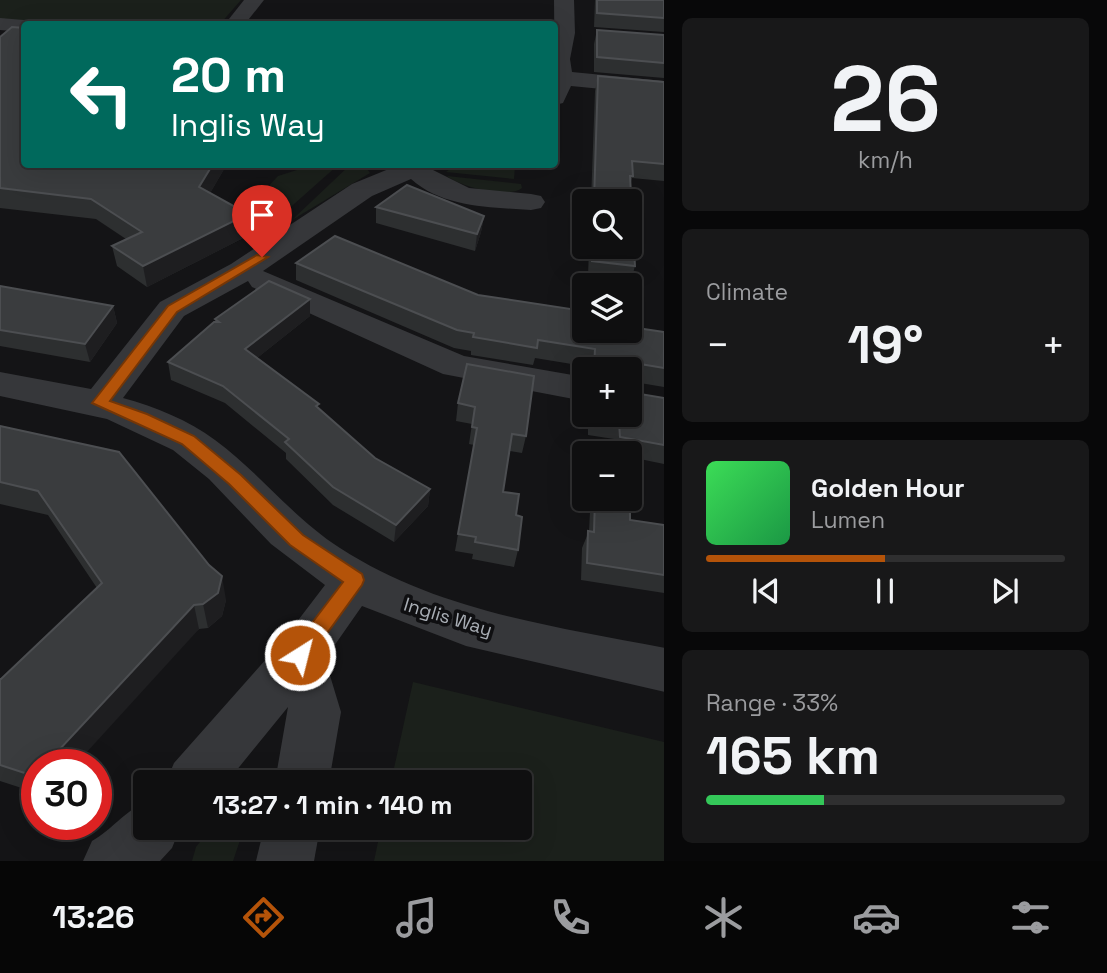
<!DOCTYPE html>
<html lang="en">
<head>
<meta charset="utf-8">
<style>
	:root { --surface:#0f0f10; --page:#181819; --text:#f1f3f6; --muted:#9b9c9f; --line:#2f2f30; --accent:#b45309 }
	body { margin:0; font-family:"Space Grotesk",sans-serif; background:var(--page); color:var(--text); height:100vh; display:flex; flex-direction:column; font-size:26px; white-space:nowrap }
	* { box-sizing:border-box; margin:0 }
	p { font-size:23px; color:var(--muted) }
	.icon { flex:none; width:38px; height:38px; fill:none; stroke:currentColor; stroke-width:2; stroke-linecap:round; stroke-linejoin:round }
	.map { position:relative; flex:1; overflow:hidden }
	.panel { display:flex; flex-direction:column; gap:18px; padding:18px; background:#080809; width:443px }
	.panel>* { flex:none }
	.guide { position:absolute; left:21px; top:21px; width:537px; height:147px; border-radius:7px; box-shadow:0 7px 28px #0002,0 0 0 2px var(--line); background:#00695c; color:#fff; overflow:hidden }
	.buttons { position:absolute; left:572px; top:189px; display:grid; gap:14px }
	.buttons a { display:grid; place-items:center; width:70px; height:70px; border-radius:7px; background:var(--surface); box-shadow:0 7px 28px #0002,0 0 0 2px var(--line); font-size:35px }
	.speed { position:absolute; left:21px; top:749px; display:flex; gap:14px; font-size:35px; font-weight:700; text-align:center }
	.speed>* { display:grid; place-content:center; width:91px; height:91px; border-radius:50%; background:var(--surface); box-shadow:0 7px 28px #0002,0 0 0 2px var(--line); line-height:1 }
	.speed .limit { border:10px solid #d22; background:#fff; color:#111 }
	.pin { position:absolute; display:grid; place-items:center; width:60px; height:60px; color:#fff; margin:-72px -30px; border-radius:50% 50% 50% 0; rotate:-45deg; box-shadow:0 0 7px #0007 }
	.pin .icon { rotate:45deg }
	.me { position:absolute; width:77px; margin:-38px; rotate:36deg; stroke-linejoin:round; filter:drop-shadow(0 0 5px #0008) }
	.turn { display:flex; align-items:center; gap:24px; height:147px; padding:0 35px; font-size:32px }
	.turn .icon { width:91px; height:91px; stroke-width:2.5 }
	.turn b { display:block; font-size:49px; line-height:60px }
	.big { font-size:52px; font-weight:700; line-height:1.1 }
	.panel .tile { flex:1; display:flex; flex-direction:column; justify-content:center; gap:10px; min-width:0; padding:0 24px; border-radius:10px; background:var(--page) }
	.panel .dial { align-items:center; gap:0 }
	.dial b { font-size:91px; line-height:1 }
	.song { display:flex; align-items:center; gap:21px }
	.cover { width:84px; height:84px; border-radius:10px; background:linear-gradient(135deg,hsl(130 70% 55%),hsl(140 70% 35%)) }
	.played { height:7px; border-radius:4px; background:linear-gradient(90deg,var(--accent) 50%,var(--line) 50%) }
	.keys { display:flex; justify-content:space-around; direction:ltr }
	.heat { display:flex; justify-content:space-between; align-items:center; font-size:38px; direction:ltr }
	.charge { height:10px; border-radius:5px; background:linear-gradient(90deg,#34c759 33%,var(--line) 0) }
	.trip { position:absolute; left:133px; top:770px; width:399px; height:70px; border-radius:7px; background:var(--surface); box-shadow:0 7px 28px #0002,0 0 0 2px var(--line); font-weight:700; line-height:70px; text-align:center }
	.tabs { display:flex; height:112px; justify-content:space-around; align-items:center; background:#060606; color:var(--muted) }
	.tabs .icon { width:49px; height:49px }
	.tabs .current { color:var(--accent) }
	.tabs b { font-size:32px; color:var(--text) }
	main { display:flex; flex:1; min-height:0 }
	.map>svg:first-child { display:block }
	.green { fill:#1b201b }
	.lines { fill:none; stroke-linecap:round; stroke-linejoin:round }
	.minor { fill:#36373a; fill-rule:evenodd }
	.wall { fill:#2d2f30 }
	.shaded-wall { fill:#1e1e20 }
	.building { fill:#3a3c3e; stroke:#4c4e51; stroke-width:2 }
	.route { fill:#b45309; stroke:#753606; stroke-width:2 }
	.labels { text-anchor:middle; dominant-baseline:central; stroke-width:7; stroke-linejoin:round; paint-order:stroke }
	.street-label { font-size:19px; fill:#a8adb4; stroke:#0f0f11 }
</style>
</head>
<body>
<main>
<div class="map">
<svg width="665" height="861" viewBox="0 0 665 861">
	<rect width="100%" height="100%" fill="#141416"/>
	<g class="green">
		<path d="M0 0H241L220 24H48L0 20Z"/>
		<path d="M316 164 338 165 285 212 277 210 265 190 278 176Z"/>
		<path d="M457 164 515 165 514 179 446 172Z"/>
		<path d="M350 165H364L370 173 292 220Z"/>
		<path d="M447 176 521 184 522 188C508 199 461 187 447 176Z"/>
		<path d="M413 682 664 742V861H374L381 828H520V782H391Z"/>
		<path d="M211 828H244L233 861H192L196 847Z"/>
	</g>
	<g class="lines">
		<g class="minor">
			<path d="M244 0H264L245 24H225Z"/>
			<path d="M554 0H574L575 33 570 59 572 72 665 81V95L571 86 563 103 555 105Z"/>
			<path d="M0 18 24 20 33 24H24V32L0 30Z"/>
			<path d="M401 164H438L433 170 469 188 531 194 541 196 545 202 541 208 531 210C491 207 443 208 411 179L372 196 263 271 464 356 584 377V401L443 374 252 287 248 281 184 316 123 398C156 407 188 420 215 440 260 473 293 518 340 548 437 611 553 626 665 648V692L466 646 362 606 325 659 341 712 329 782H275L288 707 227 782H166L174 763 283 640 325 585 271 544 209 479 173 450 107 419 0 396V372L91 389 160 302 231 264 352 184Z"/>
			<path d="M145 803V828H180L172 848 160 861H83L92 841C112 830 124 811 145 803Z"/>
			<path d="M264 828H320L314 861H256Z"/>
		</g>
	</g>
	<g class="wall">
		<path d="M595 0H664V32L594 27Z"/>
		<path d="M597 30 664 35V78L594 72V44Z"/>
		<path d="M0 37 24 164H227L210 193 249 235 147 287 117 266 112 246 126 239 96 219 0 208Z"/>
		<path d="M598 76 664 82V181L632 178 630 186 635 266 630 284 588 278 589 247H630V201H591L595 91Z"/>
		<path d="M376 207 484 216 481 232 475 251 376 223Z"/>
		<path d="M296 263 478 295 584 331 664 332V387L634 382V393L664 398V464L630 457V453H614V439L588 435V415H630V369H590V367L535 358 533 365 471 355V351L454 348 296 280Z"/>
		<path d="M0 286 113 306 117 323 90 362 0 346Z"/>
		<path d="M310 299V316L257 358 319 408 375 458 430 489 428 506 394 542 333 505 286 459V453L225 403 171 380 168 362 215 322V319Z"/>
		<path d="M467 364 526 436 522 453 510 451 503 492 516 515 518 550 514 567 472 559 473 554 455 551 474 445 469 444 472 424 456 421 458 403Z"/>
		<path d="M0 426 226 600 222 616 208 628 199 629 37 765V793L0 781V679H1L97 588 48 515 0 504Z"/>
		<path d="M594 499 630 520 664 525V593L581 580 582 548 589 531 590 512Z"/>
	</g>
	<g class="shaded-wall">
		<path d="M213 164H227L202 207 199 187Z"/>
		<path d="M248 214 249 235 147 287 143 266Z"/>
		<path d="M484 216 481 232 475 251 477 234Z"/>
		<path d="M310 299V316L247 366 245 349Z"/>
		<path d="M113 306 117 323 90 362 85 344Z"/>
		<path d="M430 489 428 506 394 542 396 525Z"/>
		<path d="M222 576 226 600 222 616 208 628 203 604Z"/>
		<path d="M194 605 199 629 75 765H45Z"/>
	</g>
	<g class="building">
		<path d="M597 0H664V18L597 13Z"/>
		<path d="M12 27 24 28V164H213L199 187 248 214 143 266 112 246 142 232 91 199 0 188V37Z"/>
		<path d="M597 30 664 35V63L597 57Z"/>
		<path d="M598 76 664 82V164L632 161 633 176H630L635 266 592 261 593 247H630V201H594Z"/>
		<path d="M407 185 484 216 477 234 376 207Z"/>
		<path d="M335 236 478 295 584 311V331H630V327L664 332V368L634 363V393L664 398V445L620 437 619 422 593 418V415H630V369H594L595 349 538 340 537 348 473 337 474 333 457 330 296 263Z"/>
		<path d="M269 281 310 299 245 349 319 404 316 406 375 458 430 489 396 525 333 487 285 442 289 439 223 386 168 362 214 322H219L215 319Z"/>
		<path d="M0 286 113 306 85 344 0 330Z"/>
		<path d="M467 364 534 376 526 436 512 434 503 492 519 494 516 515 522 517 518 550 475 542 476 537 458 534 477 428 472 427 475 407 458 403Z"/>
		<path d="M0 426 119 452 209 565 222 576 218 593 203 604 194 605 45 765H37V773L34 776 0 765V679H1L102 583 38 491 0 482Z"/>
		<path d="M595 499H620L630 500V520L664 525V575L587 563 588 531 594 532Z"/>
	</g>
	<path class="route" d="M257 255 268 257 177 312 110 401 147 414 194 436 241 475 303 535 362 574 364 580 362 585 307 661 300 664 293 661 290 655 293 648 343 582 290 545 229 484 182 444 92 403 168 306Z"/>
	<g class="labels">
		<g class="street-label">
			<text transform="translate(448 617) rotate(17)">Inglis Way</text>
		</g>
	</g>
</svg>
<div class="buttons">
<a><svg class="icon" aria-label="search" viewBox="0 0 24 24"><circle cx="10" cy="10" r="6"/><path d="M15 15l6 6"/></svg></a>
<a><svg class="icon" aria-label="layers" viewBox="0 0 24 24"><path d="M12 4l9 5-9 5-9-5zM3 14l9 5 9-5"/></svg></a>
<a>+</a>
<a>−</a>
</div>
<div class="speed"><div class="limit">30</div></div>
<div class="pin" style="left:262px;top:257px;background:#d93025"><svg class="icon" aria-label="arrive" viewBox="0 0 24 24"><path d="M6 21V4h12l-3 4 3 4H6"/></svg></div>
<svg class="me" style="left:300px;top:655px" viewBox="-20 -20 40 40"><circle r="17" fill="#b45309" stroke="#fff" stroke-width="3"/><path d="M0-11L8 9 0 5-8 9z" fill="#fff"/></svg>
<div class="trip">13:27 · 1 min · 140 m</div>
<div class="guide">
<div class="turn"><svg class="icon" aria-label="left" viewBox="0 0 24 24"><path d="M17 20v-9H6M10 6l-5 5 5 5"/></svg><div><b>20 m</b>Inglis Way</div></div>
</div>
</div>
<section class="panel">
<div class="tile dial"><b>26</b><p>km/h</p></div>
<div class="tile"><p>Climate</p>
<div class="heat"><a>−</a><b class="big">19°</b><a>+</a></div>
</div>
<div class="tile">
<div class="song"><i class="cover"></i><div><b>Golden Hour</b><p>Lumen</p></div></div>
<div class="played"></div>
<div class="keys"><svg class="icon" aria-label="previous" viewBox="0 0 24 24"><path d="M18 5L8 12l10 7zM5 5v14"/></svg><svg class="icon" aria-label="pause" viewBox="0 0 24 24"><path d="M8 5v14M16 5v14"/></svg><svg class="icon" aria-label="next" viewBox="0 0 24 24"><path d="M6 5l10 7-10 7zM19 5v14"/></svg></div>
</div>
<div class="tile"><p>Range · 33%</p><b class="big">165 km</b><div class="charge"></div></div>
</section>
</main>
<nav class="tabs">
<b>13:26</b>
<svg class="icon current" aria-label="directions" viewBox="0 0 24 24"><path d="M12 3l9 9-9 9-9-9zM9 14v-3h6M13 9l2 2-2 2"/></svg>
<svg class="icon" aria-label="music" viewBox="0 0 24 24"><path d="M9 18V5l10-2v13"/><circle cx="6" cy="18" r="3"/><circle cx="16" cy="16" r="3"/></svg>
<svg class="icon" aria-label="phone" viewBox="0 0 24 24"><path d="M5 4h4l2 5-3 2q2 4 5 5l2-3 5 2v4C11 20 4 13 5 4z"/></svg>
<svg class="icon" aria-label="climate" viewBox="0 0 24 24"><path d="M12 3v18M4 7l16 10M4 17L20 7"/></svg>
<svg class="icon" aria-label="car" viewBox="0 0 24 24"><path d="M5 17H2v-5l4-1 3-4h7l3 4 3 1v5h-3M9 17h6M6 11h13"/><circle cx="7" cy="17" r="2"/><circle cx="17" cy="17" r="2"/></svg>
<svg class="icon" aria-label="filters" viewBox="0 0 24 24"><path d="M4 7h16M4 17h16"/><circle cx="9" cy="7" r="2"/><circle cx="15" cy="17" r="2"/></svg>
</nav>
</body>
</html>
